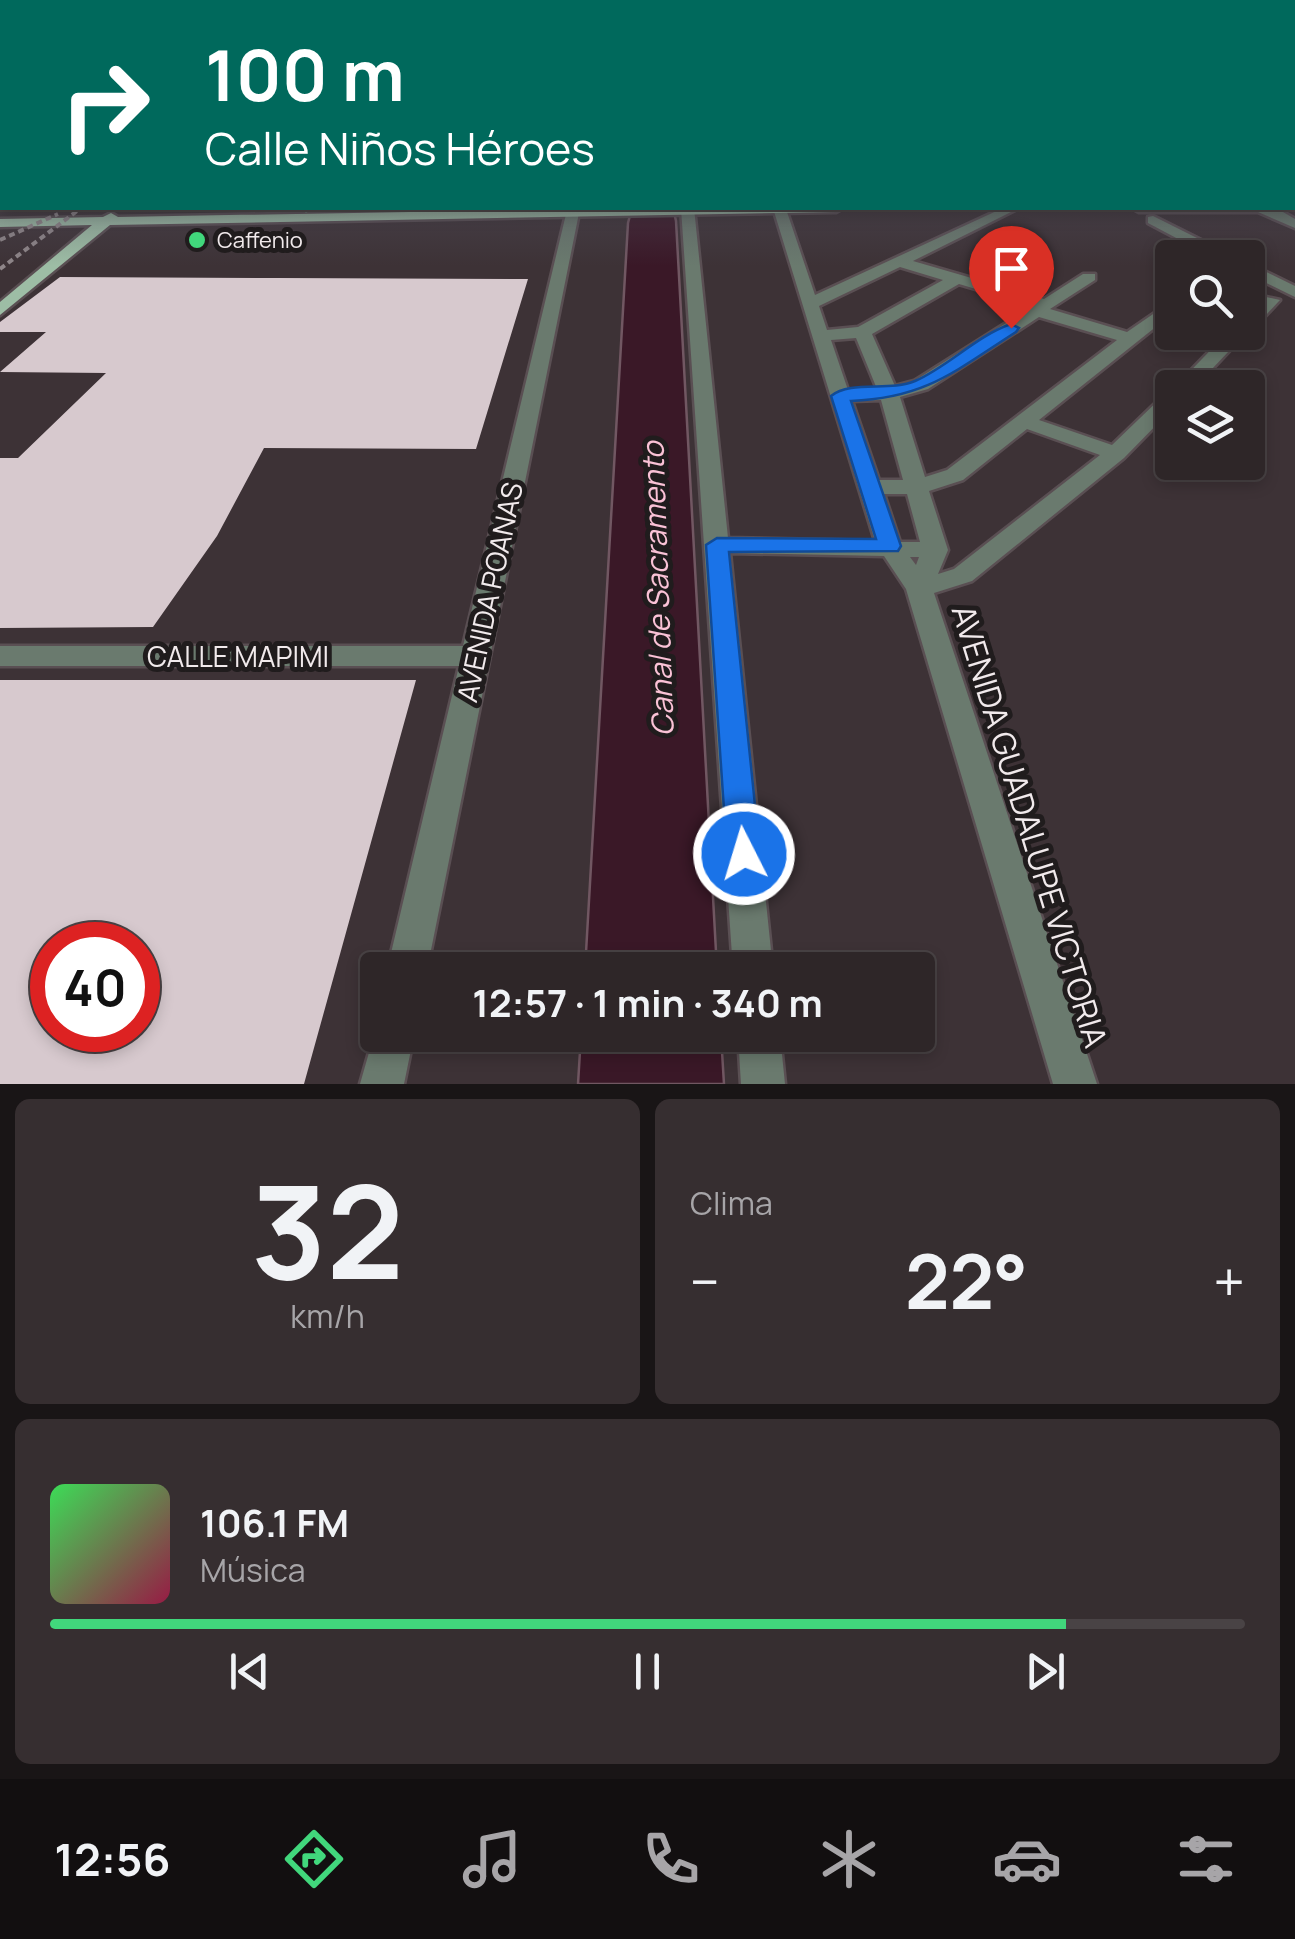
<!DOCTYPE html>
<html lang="es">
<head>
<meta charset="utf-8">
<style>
	:root { --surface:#2e2628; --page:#362e30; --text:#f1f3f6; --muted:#a7a5a8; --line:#494345; --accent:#41d77c }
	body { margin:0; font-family:Manrope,sans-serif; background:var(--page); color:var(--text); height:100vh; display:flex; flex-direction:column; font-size:38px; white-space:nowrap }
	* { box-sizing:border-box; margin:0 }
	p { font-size:32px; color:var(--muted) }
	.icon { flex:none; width:55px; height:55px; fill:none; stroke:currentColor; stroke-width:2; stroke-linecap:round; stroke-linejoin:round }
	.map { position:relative; height:1084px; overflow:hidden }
	.panel { display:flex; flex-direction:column; gap:15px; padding:15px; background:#191516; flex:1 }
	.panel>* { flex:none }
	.guide { position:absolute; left:0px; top:0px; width:1295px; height:210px; box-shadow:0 5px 15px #0003,0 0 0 2px var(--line); background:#00695c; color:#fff; overflow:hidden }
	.tools { position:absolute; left:1155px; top:240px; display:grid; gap:20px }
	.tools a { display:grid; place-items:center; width:110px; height:110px; border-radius:10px; background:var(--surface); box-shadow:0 5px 15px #0003,0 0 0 2px var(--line); font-size:50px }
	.speed { position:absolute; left:30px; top:922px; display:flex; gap:20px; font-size:50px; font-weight:700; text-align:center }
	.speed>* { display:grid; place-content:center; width:130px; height:130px; border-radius:50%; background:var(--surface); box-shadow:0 5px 15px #0003,0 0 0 2px var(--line); line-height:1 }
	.speed .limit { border:15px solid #d22; background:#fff; color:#111 }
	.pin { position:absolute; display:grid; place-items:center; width:85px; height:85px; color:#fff; margin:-102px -42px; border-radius:50% 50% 50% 0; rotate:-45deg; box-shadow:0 0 10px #0007 }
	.pin .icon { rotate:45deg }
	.me { position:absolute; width:110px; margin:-55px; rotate:355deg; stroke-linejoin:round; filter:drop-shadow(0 0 8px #0008) }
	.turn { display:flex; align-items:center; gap:35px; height:210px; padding:0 40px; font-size:45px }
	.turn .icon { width:130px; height:130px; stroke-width:2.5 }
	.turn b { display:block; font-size:70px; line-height:85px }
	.big { font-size:75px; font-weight:700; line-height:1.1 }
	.panel .card { flex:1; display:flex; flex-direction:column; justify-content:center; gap:15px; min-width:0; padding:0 35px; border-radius:15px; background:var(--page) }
	.panel .dial { align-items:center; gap:0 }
	.dial b { font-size:130px; line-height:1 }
	.song { display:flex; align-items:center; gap:30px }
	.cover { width:120px; height:120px; border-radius:15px; background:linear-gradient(135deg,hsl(130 70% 55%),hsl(340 70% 35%)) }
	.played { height:10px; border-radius:5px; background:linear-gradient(90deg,var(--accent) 85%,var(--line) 85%) }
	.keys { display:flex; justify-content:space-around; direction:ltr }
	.heat { display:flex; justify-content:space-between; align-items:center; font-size:55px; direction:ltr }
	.panel .tiles { flex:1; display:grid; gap:15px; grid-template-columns:1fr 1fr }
	.card:last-child { grid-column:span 2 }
	.trip { position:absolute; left:360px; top:952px; width:575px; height:100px; border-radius:10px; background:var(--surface); box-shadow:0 5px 15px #0003,0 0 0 2px var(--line); font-weight:700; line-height:100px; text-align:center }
	.menu { display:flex; height:160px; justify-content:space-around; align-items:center; background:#120f10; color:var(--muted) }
	.menu .icon { width:70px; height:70px }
	.menu .active { color:var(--accent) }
	.menu b { font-size:45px; color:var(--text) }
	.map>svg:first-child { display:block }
	.water { fill:#3a1827; stroke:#715762; stroke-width:2.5 }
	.building { fill:#d7c9ce; fill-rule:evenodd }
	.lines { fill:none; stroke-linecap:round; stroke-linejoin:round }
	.minor-casing { stroke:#5a4f53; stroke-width:5 }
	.major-casing { stroke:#5a4f53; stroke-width:5 }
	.minor { fill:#6a7a6e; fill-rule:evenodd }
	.major { fill:#9dbda5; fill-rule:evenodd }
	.rail { stroke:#8f8689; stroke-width:4; stroke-dasharray:6 4; stroke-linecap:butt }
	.path-bridge { stroke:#877e81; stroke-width:2.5; stroke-dasharray:5 2.5; stroke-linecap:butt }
	.route { fill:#1a73e8; stroke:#114b97; stroke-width:2.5 }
	.poi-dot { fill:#41d77c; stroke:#201c1d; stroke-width:4 }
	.labels { text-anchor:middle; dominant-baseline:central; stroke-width:10; stroke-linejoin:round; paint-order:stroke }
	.far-poi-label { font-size:22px; fill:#f1eaec; stroke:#201c1d; text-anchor:start }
	.street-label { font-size:28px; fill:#f1eaec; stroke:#201c1d }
	.water-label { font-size:30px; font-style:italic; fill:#fac2d6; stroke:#201c1d }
	.near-street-label { font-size:32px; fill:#f1eaec; stroke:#201c1d }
</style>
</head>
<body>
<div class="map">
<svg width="1295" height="1084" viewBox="0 0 1295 1084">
	<rect width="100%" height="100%" fill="#3d3236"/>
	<g class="water">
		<path d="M632 208H673L676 221 717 970H585L628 223Z"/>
		<path d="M581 1035H721L724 1084H578Z"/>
	</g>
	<g class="building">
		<path d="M60 277 279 278 528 279 476 449 264 448 217 536 153 627 0 628V458H18L106 373 0 372 46 332H0V322Z"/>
		<path d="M0 680H416L304 1084H0ZM52 945H138V1030H52Z"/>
	</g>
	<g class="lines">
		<g class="minor-casing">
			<g id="minor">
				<path d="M1292 114H1295V119L1292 118Z"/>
				<rect x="1292" y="180" width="3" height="8"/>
				<path d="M300 208H314L306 213Z"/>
				<path d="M681 208H694L728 538 875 541 773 208 786 209 815 295 1003 208H1019L913 261 1044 299 1083 274H1095V280L1050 309 1127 332 1172 301V314L1039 420 1112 445 1165 394 1172 392V409L1124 458 972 581 934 593 1097 1084H1053L906 589 884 556 730 553 773 970H733ZM900 267 943 280 858 327 827 330 819 306ZM959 284 1033 306 914 381 895 386 872 334ZM1039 317 1117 340 947 470 925 477 900 397 928 389ZM856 338 877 389 848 390 831 340ZM881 400 903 480H879L852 401ZM1027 429 1100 455 954 569 938 574 948 550 929 491 963 480ZM884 494H907L920 542H900ZM910 557H919L916 565Z"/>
				<path d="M1132 208H1276L1295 219V228L1258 212H1139Z"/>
				<path d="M567 210 579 213 427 970H387L459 666H0V646H463Z"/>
				<path d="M1153 216 1231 255 1233 258H1214L1148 223V217Z"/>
				<path d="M1248 263 1295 286V297L1248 274Z"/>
				<path d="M1266 297 1280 300 1254 328 1248 329V315Z"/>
				<path d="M1228 332H1247L1194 388H1174Z"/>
				<path d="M378 1021V1035H414L404 1084H360Z"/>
				<path d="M738 1035H780L785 1084H741Z"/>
			</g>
		</g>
		<g class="major-casing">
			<g id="major">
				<path d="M1292 134 1295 135V141H1292Z"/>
				<rect x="1292" y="187" width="3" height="8"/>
				<path d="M640 208H843L836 212 110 225 0 315V302L92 225 0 227V219L103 217 111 213 118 217Z"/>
			</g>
		</g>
		<use href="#minor" class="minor"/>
		<use href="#major" class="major"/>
		<g class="rail">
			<path d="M0 240 58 214"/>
			<path d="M0 269 81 208"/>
		</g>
		<path class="path-bridge" d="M1242 208 1247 211"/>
	</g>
	<linearGradient id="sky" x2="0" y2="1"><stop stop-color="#221c1e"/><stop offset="0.43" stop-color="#514f5d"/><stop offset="1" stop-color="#514f5d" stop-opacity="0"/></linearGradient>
	<rect width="1295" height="266" fill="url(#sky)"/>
	<path class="route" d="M1011 324 1019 328 1016 332C955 371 926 398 851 401L901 546 898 551 729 552 760 854 755 864 744 868 732 864 727 854 706 545 717 538 876 539 831 396C851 380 890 392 915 381 949 366 976 336 1011 324Z"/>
	<circle class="poi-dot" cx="197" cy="240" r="10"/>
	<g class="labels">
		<g class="far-poi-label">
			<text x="217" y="240">Caffenio</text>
		</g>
		<g class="street-label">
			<text transform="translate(489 592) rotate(-78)">AVENIDA POANAS</text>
			<text x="238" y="656">CALLE MAPIMI</text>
		</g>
		<g class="water-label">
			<text transform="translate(657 589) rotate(-92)">Canal de Sacramento</text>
		</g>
		<g class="near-street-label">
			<text transform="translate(1030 826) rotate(73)">AVENIDA GUADALUPE VICTORIA</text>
		</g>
	</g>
</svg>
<div class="tools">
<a><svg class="icon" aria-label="search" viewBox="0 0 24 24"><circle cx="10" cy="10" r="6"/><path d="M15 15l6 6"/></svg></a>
<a><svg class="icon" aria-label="layers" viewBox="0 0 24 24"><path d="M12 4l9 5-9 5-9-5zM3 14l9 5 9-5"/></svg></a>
</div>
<div class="speed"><div class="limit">40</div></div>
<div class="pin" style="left:1011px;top:328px;background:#d93025"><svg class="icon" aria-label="arrive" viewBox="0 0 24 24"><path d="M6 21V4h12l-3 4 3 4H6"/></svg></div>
<svg class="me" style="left:744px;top:854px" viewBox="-20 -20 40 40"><circle r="17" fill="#1a73e8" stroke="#fff" stroke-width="3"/><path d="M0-11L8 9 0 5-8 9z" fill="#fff"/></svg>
<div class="trip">12:57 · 1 min · 340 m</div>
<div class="guide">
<div class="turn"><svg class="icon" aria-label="right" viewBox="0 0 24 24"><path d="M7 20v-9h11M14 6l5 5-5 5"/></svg><div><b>100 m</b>Calle Niños Héroes</div></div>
</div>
</div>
<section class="panel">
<div class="tiles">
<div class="card dial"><b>32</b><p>km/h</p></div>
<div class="card"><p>Clima</p>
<div class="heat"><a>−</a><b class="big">22°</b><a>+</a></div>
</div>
<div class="card">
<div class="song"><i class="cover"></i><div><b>106.1 FM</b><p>Música</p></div></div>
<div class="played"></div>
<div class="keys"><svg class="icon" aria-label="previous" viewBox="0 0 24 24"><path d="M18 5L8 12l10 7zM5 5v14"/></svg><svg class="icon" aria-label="pause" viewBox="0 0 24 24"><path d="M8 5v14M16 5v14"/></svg><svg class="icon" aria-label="next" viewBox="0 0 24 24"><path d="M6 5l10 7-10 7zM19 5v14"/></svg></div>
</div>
</div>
</section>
<nav class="menu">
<b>12:56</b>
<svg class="icon active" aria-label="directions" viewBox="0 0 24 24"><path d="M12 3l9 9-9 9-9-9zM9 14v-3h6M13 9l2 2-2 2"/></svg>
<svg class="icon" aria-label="music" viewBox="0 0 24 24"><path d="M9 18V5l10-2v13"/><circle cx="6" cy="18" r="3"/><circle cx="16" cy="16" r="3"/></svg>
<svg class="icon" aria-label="phone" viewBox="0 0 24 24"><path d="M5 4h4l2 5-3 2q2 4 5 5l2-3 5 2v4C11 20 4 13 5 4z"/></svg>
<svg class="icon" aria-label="climate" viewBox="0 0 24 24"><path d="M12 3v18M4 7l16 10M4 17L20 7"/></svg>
<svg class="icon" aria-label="car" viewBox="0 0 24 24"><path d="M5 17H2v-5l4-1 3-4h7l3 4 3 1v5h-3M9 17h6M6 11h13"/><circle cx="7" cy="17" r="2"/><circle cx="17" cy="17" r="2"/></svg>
<svg class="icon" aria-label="filters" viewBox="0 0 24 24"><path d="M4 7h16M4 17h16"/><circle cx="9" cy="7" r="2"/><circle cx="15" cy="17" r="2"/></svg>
</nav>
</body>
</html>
